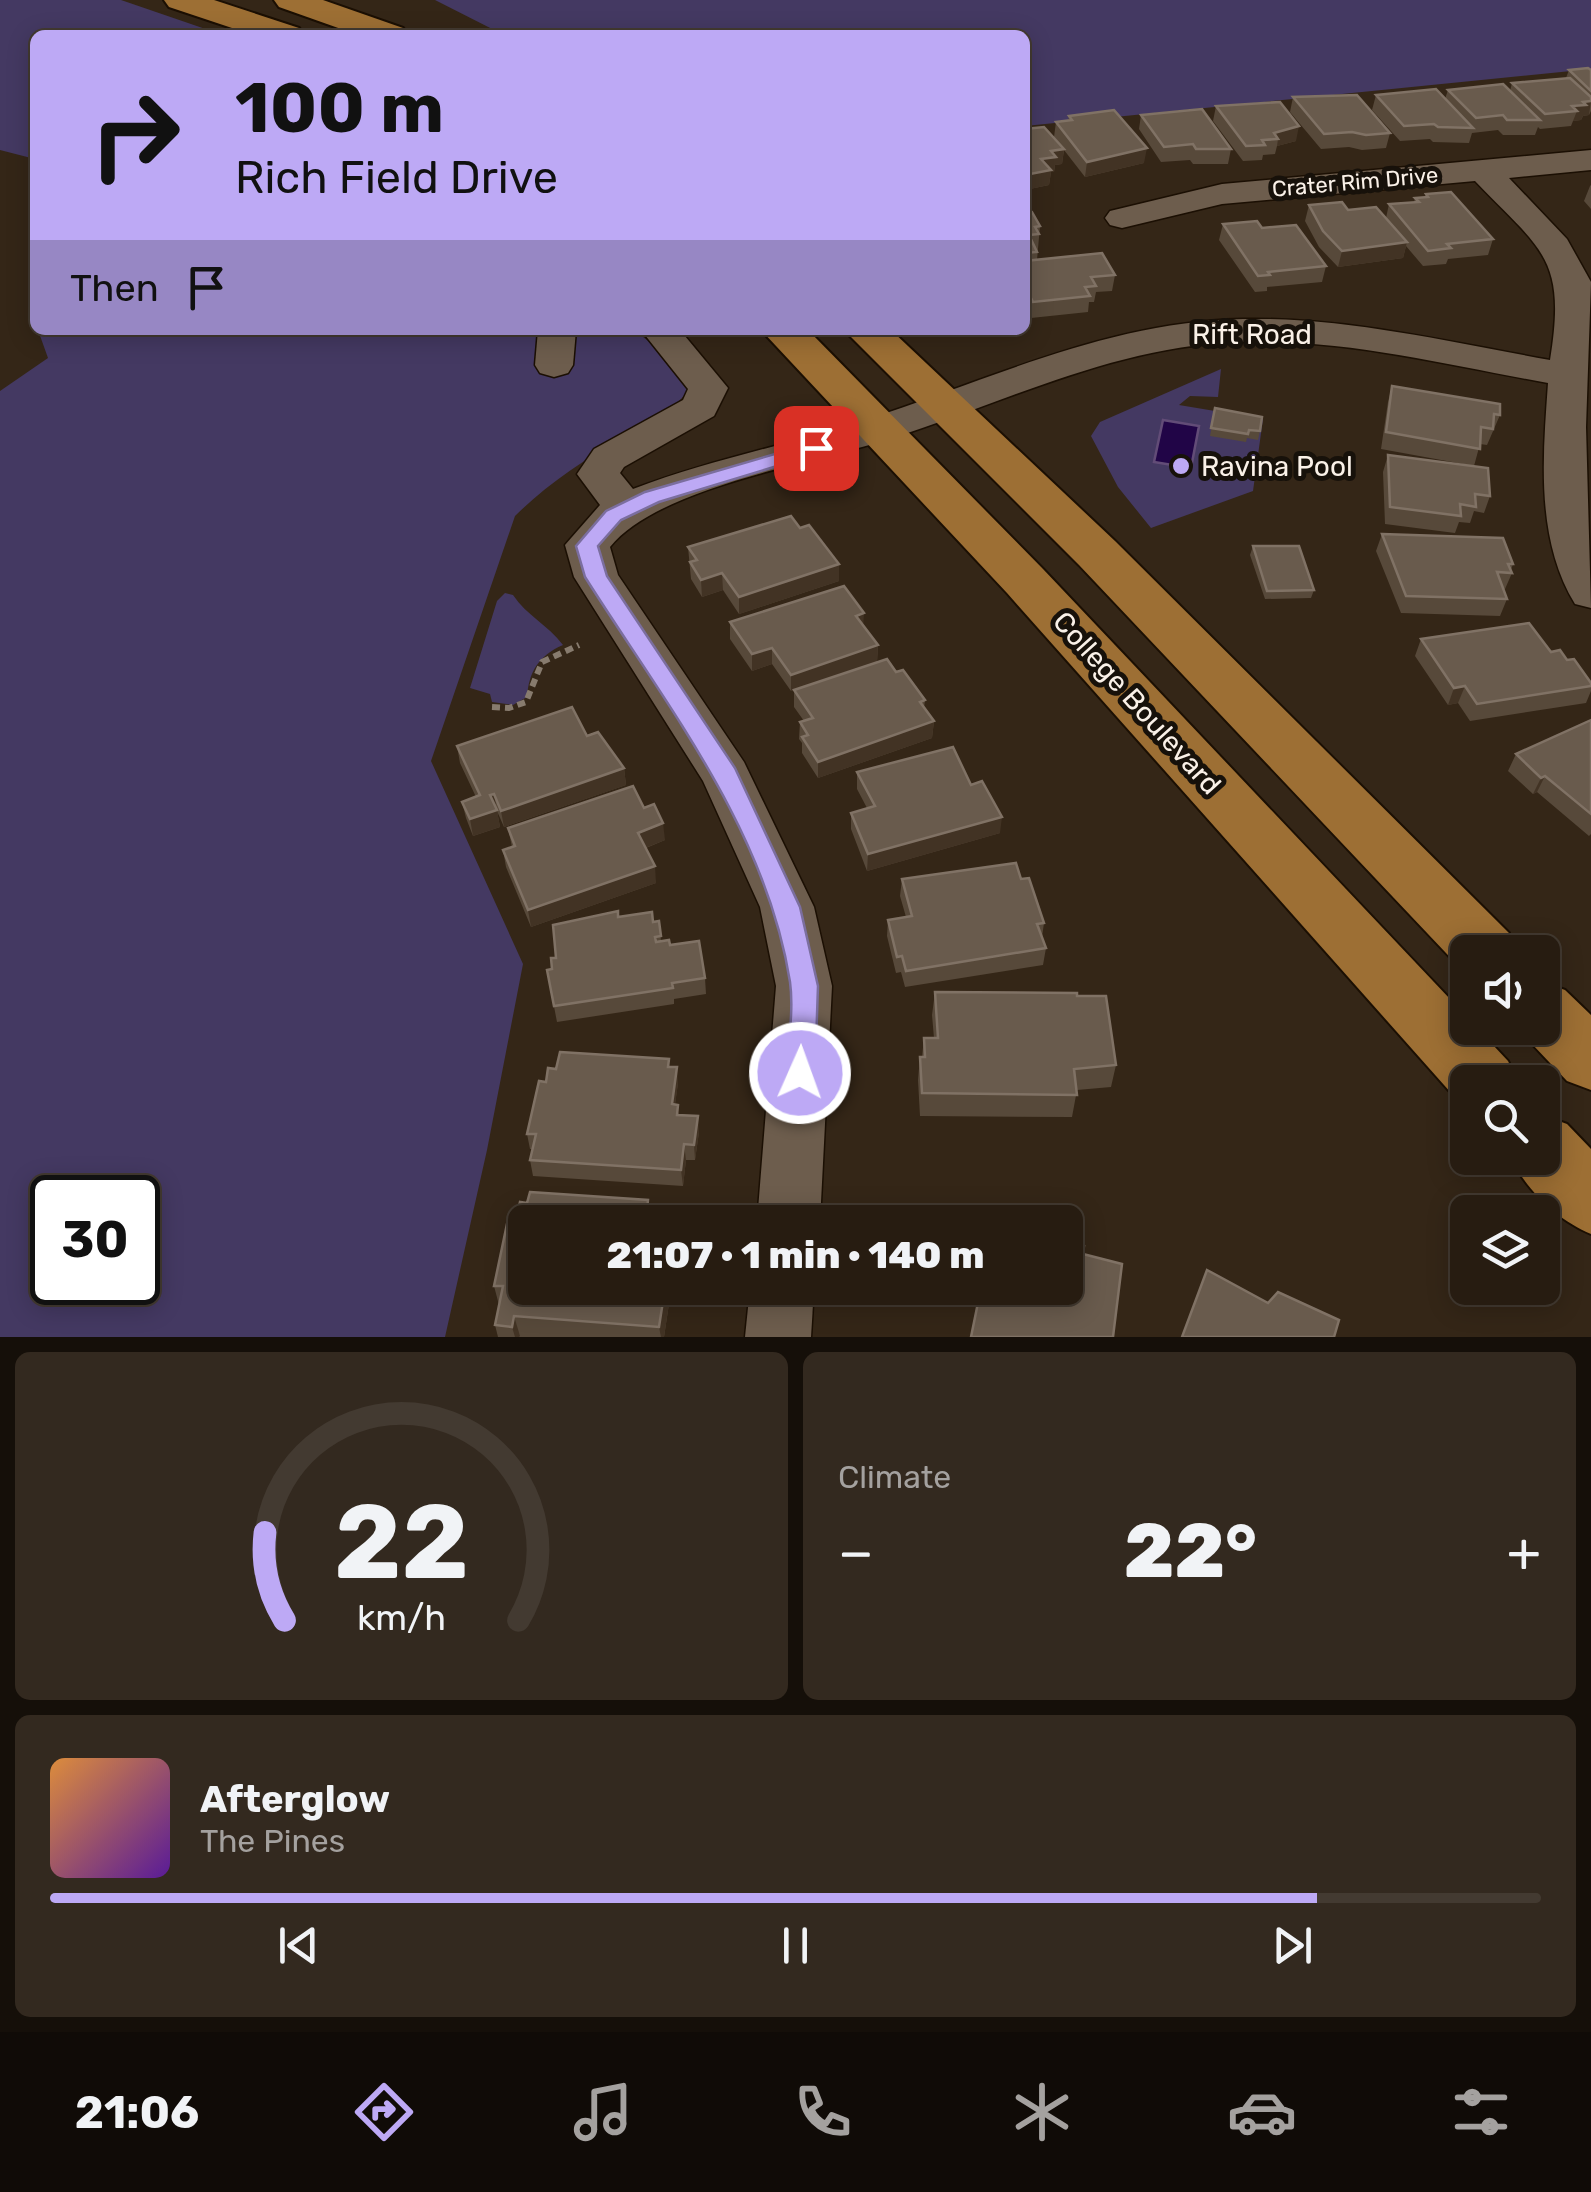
<!DOCTYPE html>
<html lang="en">
<head>
<meta charset="utf-8">
<style>
	:root { --surface:#271c11; --page:#33291f; --text:#f1f3f6; --muted:#a4a19f; --line:#433a31; --accent:#bda9f5 }
	body { margin:0; font-family:Rubik,sans-serif; background:var(--page); color:var(--text); height:100vh; display:flex; flex-direction:column; font-size:38px; white-space:nowrap }
	* { box-sizing:border-box; margin:0 }
	p { font-size:32px; color:var(--muted) }
	.icon { flex:none; width:55px; height:55px; fill:none; stroke:currentColor; stroke-width:2; stroke-linecap:round; stroke-linejoin:round }
	.map { position:relative; height:1337px; overflow:hidden }
	.sheet { display:flex; flex-direction:column; gap:15px; padding:15px; background:#150f09; flex:1 }
	.sheet>* { flex:none }
	.banner { position:absolute; left:30px; top:30px; width:1000px; height:305px; border-radius:15px; box-shadow:0 5px 25px #0003,0 0 0 2px var(--line); background:#bda9f5; color:#111; overflow:hidden }
	.controls { position:absolute; left:1450px; top:935px; display:grid; gap:20px }
	.controls a { display:grid; place-items:center; width:110px; height:110px; border-radius:15px; background:var(--surface); box-shadow:0 5px 25px #0003,0 0 0 2px var(--line); font-size:50px }
	.speed { position:absolute; left:30px; top:1175px; display:flex; gap:20px; font-size:50px; font-weight:700; text-align:center }
	.speed>* { display:grid; place-content:center; width:130px; height:130px; border-radius:50%; background:var(--surface); box-shadow:0 5px 25px #0003,0 0 0 2px var(--line); line-height:1 }
	.speed .limit { border:5px solid #111; border-radius:15px; background:#fff; color:#111 }
	.pin { position:absolute; display:grid; place-items:center; width:85px; height:85px; color:#fff; margin:-42px; border-radius:20px; box-shadow:0 5px 15px #0006 }
	.me { position:absolute; width:110px; margin:-55px; rotate:2deg; stroke-linejoin:round; filter:drop-shadow(0 0 8px #0008) }
	.turn { display:flex; align-items:center; gap:35px; height:210px; padding:0 40px; font-size:45px }
	.turn .icon { width:130px; height:130px; stroke-width:2.5 }
	.turn b { display:block; font-size:70px; line-height:85px }
	.then { display:flex; align-items:center; height:95px; padding:0 40px; background:#0003; gap:20px; font-size:38px }
	.big { font-size:75px; font-weight:800; line-height:1.1 }
	.sheet .tile { flex:1; display:flex; flex-direction:column; justify-content:center; gap:15px; min-width:0; padding:0 35px; border-radius:15px; background:var(--page) }
	.sheet .dial { align-items:center; gap:0 }
	.dial svg { height:260px; overflow:visible; fill:none; stroke:var(--line); stroke-width:7; stroke-linecap:round; text-anchor:middle }
	.dial text { fill:var(--text); stroke:none }
	.song { display:flex; align-items:center; gap:30px }
	.cover { width:120px; height:120px; border-radius:15px; background:linear-gradient(135deg,hsl(30 70% 55%),hsl(270 70% 35%)) }
	.played { height:10px; border-radius:5px; background:linear-gradient(90deg,var(--accent) 85%,var(--line) 85%) }
	.keys { display:flex; justify-content:space-around; direction:ltr }
	.heat { display:flex; justify-content:space-between; align-items:center; font-size:55px; direction:ltr }
	.sheet .tiles { flex:1; display:grid; gap:15px; grid-template-columns:1fr 1fr }
	.tile:last-child { grid-column:span 2 }
	.trip { position:absolute; left:508px; top:1205px; width:575px; height:100px; border-radius:15px; background:var(--surface); box-shadow:0 5px 25px #0003,0 0 0 2px var(--line); font-weight:800; line-height:100px; text-align:center }
	.tabs { display:flex; height:160px; justify-content:space-around; align-items:center; background:#100b07; color:var(--muted) }
	.tabs .icon { width:70px; height:70px }
	.tabs .on { color:var(--accent) }
	.tabs b { font-size:45px; color:var(--text) }
	.map>svg:first-child { display:block }
	.green { fill:#443962; fill-rule:evenodd }
	.water { fill:#210547; stroke:#624c77; stroke-width:2.5 }
	.lines { fill:none; stroke-linecap:round; stroke-linejoin:round }
	.minor-casing { stroke:#1b0f03; stroke-width:3 }
	.major-casing { stroke:#1b0f03; stroke-width:4 }
	.path { stroke:#877b6e; stroke-width:6; stroke-dasharray:8 5; stroke-linecap:butt }
	.minor { fill:#6d5d4d; fill-rule:evenodd }
	.major { fill:#9d6f34; fill-rule:evenodd }
	.wall { fill:#57493a }
	.shaded-wall { fill:#423324 }
	.building { fill:#695b4d; stroke:#807265; stroke-width:2.5 }
	.route { fill:#bda9f5; stroke:#7b6e9f; stroke-width:2.5 }
	.poi-dot { fill:#bda9f5; stroke:#17110a; stroke-width:4 }
	.labels { text-anchor:middle; dominant-baseline:central; stroke-width:10; stroke-linejoin:round; paint-order:stroke }
	.far-street-label { font-size:22px; fill:#faf1e8; stroke:#17110a }
	.street-label { font-size:28px; fill:#faf1e8; stroke:#17110a }
	.poi-label { font-size:28px; fill:#faf1e8; stroke:#17110a; text-anchor:start }
</style>
</head>
<body>
<div class="map">
<svg width="1591" height="1337" viewBox="0 0 1591 1337">
	<rect width="100%" height="100%" fill="#342617"/>
	<g class="green">
		<path d="M0 0H121L223 35H35V159L0 150Z"/>
		<path d="M435 0H1591V69L1025 126V35H504Z"/>
		<path d="M38 330H634L677 363 692 385C676 411 649 420 623 436 585 460 547 484 515 516L431 761 523 964 487 1150 445 1337H0V391L48 358ZM52 1198H138V1282H52Z"/>
		<path d="M1221 369 1218 397 1190 396 1179 405 1263 419 1253 491 1151 528 1118 487 1091 436 1100 422Z"/>
		<path d="M505 593 513 595C526 615 548 625 563 645 538 656 529 672 527 697L513 705 492 702 490 694 470 688 497 601Z"/>
	</g>
	<path class="water" d="M1163 420 1199 426 1191 468 1154 462Z"/>
	<g class="lines">
		<g class="minor-casing">
			<g id="minor">
				<path d="M1591 150V170L1509 178 1567 239 1591 282 1586 427 1591 608 1575 604C1535 539 1543 455 1548 383 1447 365 1343 338 1239 342 1115 346 1006 402 890 439 815 463 658 487 610 547L618 575 744 762 814 907 832 986 820 1222H757L776 986 760 907 703 781 574 577 565 545 600 505 577 474 594 449 683 400 688 389 641 330H680L728 388 714 416 624 467 620 473 633 489C709 460 788 445 865 420 989 380 1110 321 1243 319 1346 317 1449 342 1550 360 1567 257 1541 250 1475 181L1222 204 1122 228 1110 225 1105 218 1110 211 1222 184Z"/>
				<path d="M538 330H576L573 365 568 373 554 377 540 373 535 365Z"/>
				<path d="M750 1288H814L811 1337H745Z"/>
			</g>
		</g>
		<g class="major-casing">
			<g id="major">
				<path d="M164 0H214L299 28 304 35H253L169 7Z"/>
				<path d="M274 0H323L403 28 408 35H358L279 7Z"/>
				<path d="M761 330H808L1043 569 1468 1018V1028H1477L1508 1061 1518 1082H1468V1106L1460 1103 1007 593Z"/>
				<path d="M844 330H891L1115 541 1509 933 1518 952H1468V972L1463 971 1079 565Z"/>
				<path d="M1542 982 1565 990 1591 1015V1090L1567 1081 1517 1028H1542Z"/>
				<path d="M1542 1115 1567 1124 1591 1149V1234C1559 1221 1526 1190 1511 1158H1542Z"/>
			</g>
		</g>
		<path class="path" d="M492 707 509 708 526 702 542 662 579 645"/>
		<use href="#minor" class="minor"/>
		<use href="#major" class="major"/>
	</g>
	<g class="wall">
		<path d="M1569 70H1591V111L1589 115 1583 116 1581 120 1573 121 1571 126 1540 129 1538 127 1535 135H1503L1498 130 1472 133 1469 143 1433 142 1430 139 1400 141 1372 110 1376 95 1445 99 1448 90 1510 91 1512 83 1566 78Z"/>
		<path d="M1293 97 1390 133 1386 148 1362 150 1349 147 1321 149 1290 112Z"/>
		<path d="M1216 106 1296 141 1277 146 1275 154 1263 155 1262 160 1243 161 1213 121Z"/>
		<path d="M1141 115 1231 149 1228 164H1193L1190 160 1161 162 1139 129Z"/>
		<path d="M1069 116 1144 163 1085 177 1064 150 1062 164 1055 165 1054 172H1051L1049 185 1025 190 1061 145 1054 137 1056 122 1068 121Z"/>
		<path d="M1591 185V209L1584 201 1590 186Z"/>
		<path d="M1426 194 1493 239 1488 255 1448 259 1446 264 1423 266 1406 246 1403 258 1338 267 1319 247 1305 221 1309 205 1348 210 1386 218 1389 204 1414 202 1415 198 1425 197Z"/>
		<path d="M1025 213 1040 226 1037 260 1115 275 1112 291 1096 292 1094 302H1089L1088 312 1031 318 1025 306Z"/>
		<path d="M1223 224 1262 228 1326 266 1322 282 1267 287V291L1255 292 1219 240Z"/>
		<path d="M1392 386 1500 415 1487 445 1480 444 1474 466 1381 449 1388 402Z"/>
		<path d="M1215 408 1260 431 1258 440 1247 438 1246 442 1210 436Z"/>
		<path d="M1388 455 1490 496 1484 513 1474 511 1470 523 1459 522 1455 533 1385 524 1383 472Z"/>
		<path d="M1382 534 1513 564 1511 570 1512 573 1505 589H1503L1507 599 1500 616 1401 613 1376 551Z"/>
		<path d="M1253 546 1314 590 1311 598 1265 599 1250 555Z"/>
		<path d="M688 547 839 581 739 614 723 590 702 597 691 579Z"/>
		<path d="M730 622 863 626 878 645 877 662 896 672 925 700 924 708 934 721 932 738 818 778 802 753V743L799 739 800 722 804 721 794 707V690L791 691 772 664 752 671 730 639Z"/>
		<path d="M1421 639 1551 652 1567 660 1591 683V691L1586 703 1470 721 1458 703 1448 705 1415 656Z"/>
		<path d="M1591 720V834L1589 836 1537 792 1533 794 1508 771 1516 754Z"/>
		<path d="M587 736 624 768 626 785 504 827 497 811 500 827 473 836 466 818 462 802 476 797 460 763 457 746Z"/>
		<path d="M857 772 1000 833 867 871 851 829V813L867 808 857 789Z"/>
		<path d="M644 808 665 840 646 848 656 883 531 927 506 867 503 850 512 847 508 828Z"/>
		<path d="M902 879H1021L1044 923 1042 937 1046 948 1043 965 905 987 901 972 896 973 887 936 888 920 906 917 900 896Z"/>
		<path d="M618 917 653 922 659 921 661 941 670 945 705 978 706 994 674 999V1004L557 1022 547 970 552 969Z"/>
		<path d="M935 992 1077 996 1116 1065 1111 1087 1077 1090 1072 1117 920 1116 918 1080 920 1057H922L924 1038H934L932 1015Z"/>
		<path d="M670 1067 678 1083 675 1104 679 1115 699 1132 695 1160H686L683 1186 533 1176 530 1160 532 1149H530L527 1134 546 1082Z"/>
		<path d="M648 1200 650 1210 525 1288H669L670 1297 664 1337H498L495 1325 499 1305 494 1286 515 1225 527 1203Z"/>
	</g>
	<g class="shaded-wall">
		<path d="M1591 101 1589 115 1583 116 1581 120 1573 121 1577 111 1572 106 1583 102Z"/>
		<path d="M1299 126 1296 141 1277 146 1278 139 1274 133Z"/>
		<path d="M1147 148 1144 163 1085 177 1087 162Z"/>
		<path d="M1064 149 1062 164 1055 165 1054 172H1051L1049 185 1025 190V175L1051 151Z"/>
		<path d="M1407 242 1403 258 1338 267 1342 251Z"/>
		<path d="M839 564V581L739 614V597Z"/>
		<path d="M722 573 723 590 702 597 701 580Z"/>
		<path d="M864 613 863 630 856 616Z"/>
		<path d="M878 645 877 662 791 691V675Z"/>
		<path d="M772 648V664L752 671V654Z"/>
		<path d="M1465 686 1458 703 1448 705 1454 688Z"/>
		<path d="M934 721 932 738 818 778V762Z"/>
		<path d="M624 768 626 785 504 827 501 811Z"/>
		<path d="M1545 776 1537 792 1533 794 1541 778Z"/>
		<path d="M494 794 500 827 473 836 470 819 490 795Z"/>
		<path d="M1002 817 1000 833 867 871 868 854Z"/>
		<path d="M663 823 665 840 640 850 638 833Z"/>
		<path d="M655 866 656 883 531 927 528 910Z"/>
		<path d="M677 1067 678 1083 673 1120 672 1104Z"/>
		<path d="M698 1116 699 1132 695 1160 694 1145Z"/>
		<path d="M684 1144 686 1160 683 1186 681 1170Z"/>
		<path d="M665 1288H669L670 1297 664 1337H661L659 1327Z"/>
		<path d="M514 1316 520 1336 519 1337H515L512 1327Z"/>
	</g>
	<g class="building">
		<path d="M1588 68 1591 70V91L1569 70Z"/>
		<path d="M1570 78 1591 97V101L1583 102 1586 105 1572 106 1577 111 1545 114 1512 83Z"/>
		<path d="M1503 84 1540 120H1507L1503 115 1476 118 1448 90Z"/>
		<path d="M1436 89 1473 128 1438 127 1434 124 1404 126 1376 95Z"/>
		<path d="M1357 95 1390 133 1366 135 1352 132 1324 134 1293 97Z"/>
		<path d="M1280 102 1299 126 1274 133 1278 139 1262 140 1265 145 1246 146 1216 106Z"/>
		<path d="M1202 109 1231 149H1196L1193 144 1164 147 1141 115Z"/>
		<path d="M1114 110 1147 148 1087 162 1056 122 1072 120 1069 116Z"/>
		<path d="M1044 127 1064 149 1051 151 1056 157 1041 159 1051 170 1025 175V129Z"/>
		<path d="M1451 192 1493 239 1447 244 1451 248 1428 251 1389 204 1419 202 1415 198 1428 197 1426 194Z"/>
		<path d="M1342 202 1348 210 1376 207 1407 242 1342 251 1323 231 1309 205Z"/>
		<path d="M1032 212 1040 226 1035 227 1039 234 1029 235 1037 252 1025 253V213Z"/>
		<path d="M1257 221 1262 228 1296 225 1326 266 1268 272 1270 275 1258 276 1223 224Z"/>
		<path d="M1102 253 1115 275 1091 277 1096 286 1085 287 1090 296 1033 302 1025 286V261Z"/>
		<path d="M1392 386 1500 404V415L1494 414 1493 429 1481 427 1480 449 1386 432Z"/>
		<path d="M1215 408 1262 417 1260 431 1249 430 1248 434 1211 428Z"/>
		<path d="M1388 455 1488 468 1490 496 1475 494 1476 507 1460 504 1461 516 1390 507Z"/>
		<path d="M791 516 800 528 809 525 839 564 739 597 722 573 701 580 690 562 697 560 688 547Z"/>
		<path d="M1382 534 1503 538 1513 564H1508L1512 573 1497 572 1507 599 1406 596Z"/>
		<path d="M1253 546H1299L1314 590 1267 591Z"/>
		<path d="M844 586 864 613 856 616 878 645 791 675 772 648 752 654 730 622Z"/>
		<path d="M1529 623 1551 652 1560 650 1567 660 1574 659 1591 683V686L1477 704 1465 686 1454 688 1421 639Z"/>
		<path d="M887 659 896 672 903 670 925 700 920 702 934 721 818 762 802 737 808 735 800 722 813 718 794 690Z"/>
		<path d="M572 707 587 736 598 732 624 768 501 811 494 794 490 795 497 810 470 819 462 802 480 795 457 746Z"/>
		<path d="M1591 720V814L1545 776 1541 778 1516 754Z"/>
		<path d="M953 747 971 785 982 781 1002 817 868 854 851 813 875 806 857 772Z"/>
		<path d="M633 786 644 808 654 804 663 823 638 833 655 866 528 910 503 850 515 846 508 828Z"/>
		<path d="M1016 863 1021 879 1029 878 1044 923 1037 924 1046 948 906 971 902 956 897 957 888 920 912 916 902 879Z"/>
		<path d="M618 911V917L652 912 653 922 659 921 661 936 655 937 656 942 669 940 670 945 699 941 705 978 672 983 673 988 554 1006 547 970 552 969 551 958H556L553 925Z"/>
		<path d="M935 992 1077 993V996H1106L1116 1065 1074 1069 1077 1095 922 1093 920 1057H925L924 1038H938Z"/>
		<path d="M560 1052 669 1059 668 1067H677L672 1104 678 1105 677 1115 698 1116 694 1145 684 1144 681 1170 530 1160 536 1134H527L539 1081 546 1082 548 1068 556 1069Z"/>
		<path d="M530 1192 648 1200 647 1210 655 1211 653 1222H525V1288H665L659 1327 514 1316 512 1327 495 1325 503 1286H494L507 1224 515 1225 520 1202 527 1203Z"/>
		<path d="M1065 1241 1084 1246 1083 1254 1122 1264 1113 1337H971L981 1288H1065Z"/>
		<path d="M1207 1270 1268 1303 1278 1292 1339 1320 1334 1337H1182Z"/>
	</g>
	<path class="route" d="M816 442 826 448 823 452 659 502 621 520 598 546 607 576 735 768 800 907 818 986 815 1073 810 1082 800 1086 791 1082 786 1073C788 1044 794 1011 790 982 766 829 666 705 585 577L576 546 606 511 645 492Z"/>
	<circle class="poi-dot" cx="1181" cy="466" r="10"/>
	<g class="labels">
		<g class="far-street-label">
			<text transform="translate(1355 182) rotate(-5)">Crater Rim Drive</text>
		</g>
		<g class="street-label">
			<text x="1252" y="334">Rift Road</text>
			<text transform="translate(1137 703) rotate(48)">College Boulevard</text>
		</g>
		<g class="poi-label">
			<text x="1201" y="466">Ravina Pool</text>
		</g>
	</g>
</svg>
<div class="controls">
<a><svg class="icon" aria-label="sound" viewBox="0 0 24 24"><path d="M4 9h4l5-4v14l-5-4H4zM17 9q2 3 0 6"/></svg></a>
<a><svg class="icon" aria-label="search" viewBox="0 0 24 24"><circle cx="10" cy="10" r="6"/><path d="M15 15l6 6"/></svg></a>
<a><svg class="icon" aria-label="layers" viewBox="0 0 24 24"><path d="M12 4l9 5-9 5-9-5zM3 14l9 5 9-5"/></svg></a>
</div>
<div class="speed"><div class="limit">30</div></div>
<div class="pin" style="left:816px;top:448px;background:#d93025"><svg class="icon" aria-label="arrive" viewBox="0 0 24 24"><path d="M6 21V4h12l-3 4 3 4H6"/></svg></div>
<svg class="me" style="left:800px;top:1073px" viewBox="-20 -20 40 40"><circle r="17" fill="#bda9f5" stroke="#fff" stroke-width="3"/><path d="M0-11L8 9 0 5-8 9z" fill="#fff"/></svg>
<div class="trip">21:07 · 1 min · 140 m</div>
<div class="banner">
<div class="turn"><svg class="icon" aria-label="right" viewBox="0 0 24 24"><path d="M7 20v-9h11M14 6l5 5-5 5"/></svg><div><b>100 m</b>Rich Field Drive</div></div>
<div class="then">Then<svg class="icon" aria-label="arrive" viewBox="0 0 24 24"><path d="M6 21V4h12l-3 4 3 4H6"/></svg></div>
</div>
</div>
<section class="sheet">
<div class="tiles">
<div class="tile dial"><svg viewBox="0 0 100 80">
<path d="M14 69A42 42 0 1 1 86 69"/>
<path d="M14 69A42 42 0 0 1 8 42" stroke="#bda9f5"/>
<text x="50" y="56" font-size="32" font-weight="700">22</text>
<text x="50" y="72" font-size="11">km/h</text>
</svg></div>
<div class="tile"><p>Climate</p>
<div class="heat"><a>−</a><b class="big">22°</b><a>+</a></div>
</div>
<div class="tile">
<div class="song"><i class="cover"></i><div><b>Afterglow</b><p>The Pines</p></div></div>
<div class="played"></div>
<div class="keys"><svg class="icon" aria-label="previous" viewBox="0 0 24 24"><path d="M18 5L8 12l10 7zM5 5v14"/></svg><svg class="icon" aria-label="pause" viewBox="0 0 24 24"><path d="M8 5v14M16 5v14"/></svg><svg class="icon" aria-label="next" viewBox="0 0 24 24"><path d="M6 5l10 7-10 7zM19 5v14"/></svg></div>
</div>
</div>
</section>
<nav class="tabs">
<b>21:06</b>
<svg class="icon on" aria-label="directions" viewBox="0 0 24 24"><path d="M12 3l9 9-9 9-9-9zM9 14v-3h6M13 9l2 2-2 2"/></svg>
<svg class="icon" aria-label="music" viewBox="0 0 24 24"><path d="M9 18V5l10-2v13"/><circle cx="6" cy="18" r="3"/><circle cx="16" cy="16" r="3"/></svg>
<svg class="icon" aria-label="phone" viewBox="0 0 24 24"><path d="M5 4h4l2 5-3 2q2 4 5 5l2-3 5 2v4C11 20 4 13 5 4z"/></svg>
<svg class="icon" aria-label="climate" viewBox="0 0 24 24"><path d="M12 3v18M4 7l16 10M4 17L20 7"/></svg>
<svg class="icon" aria-label="car" viewBox="0 0 24 24"><path d="M5 17H2v-5l4-1 3-4h7l3 4 3 1v5h-3M9 17h6M6 11h13"/><circle cx="7" cy="17" r="2"/><circle cx="17" cy="17" r="2"/></svg>
<svg class="icon" aria-label="filters" viewBox="0 0 24 24"><path d="M4 7h16M4 17h16"/><circle cx="9" cy="7" r="2"/><circle cx="15" cy="17" r="2"/></svg>
</nav>
</body>
</html>
